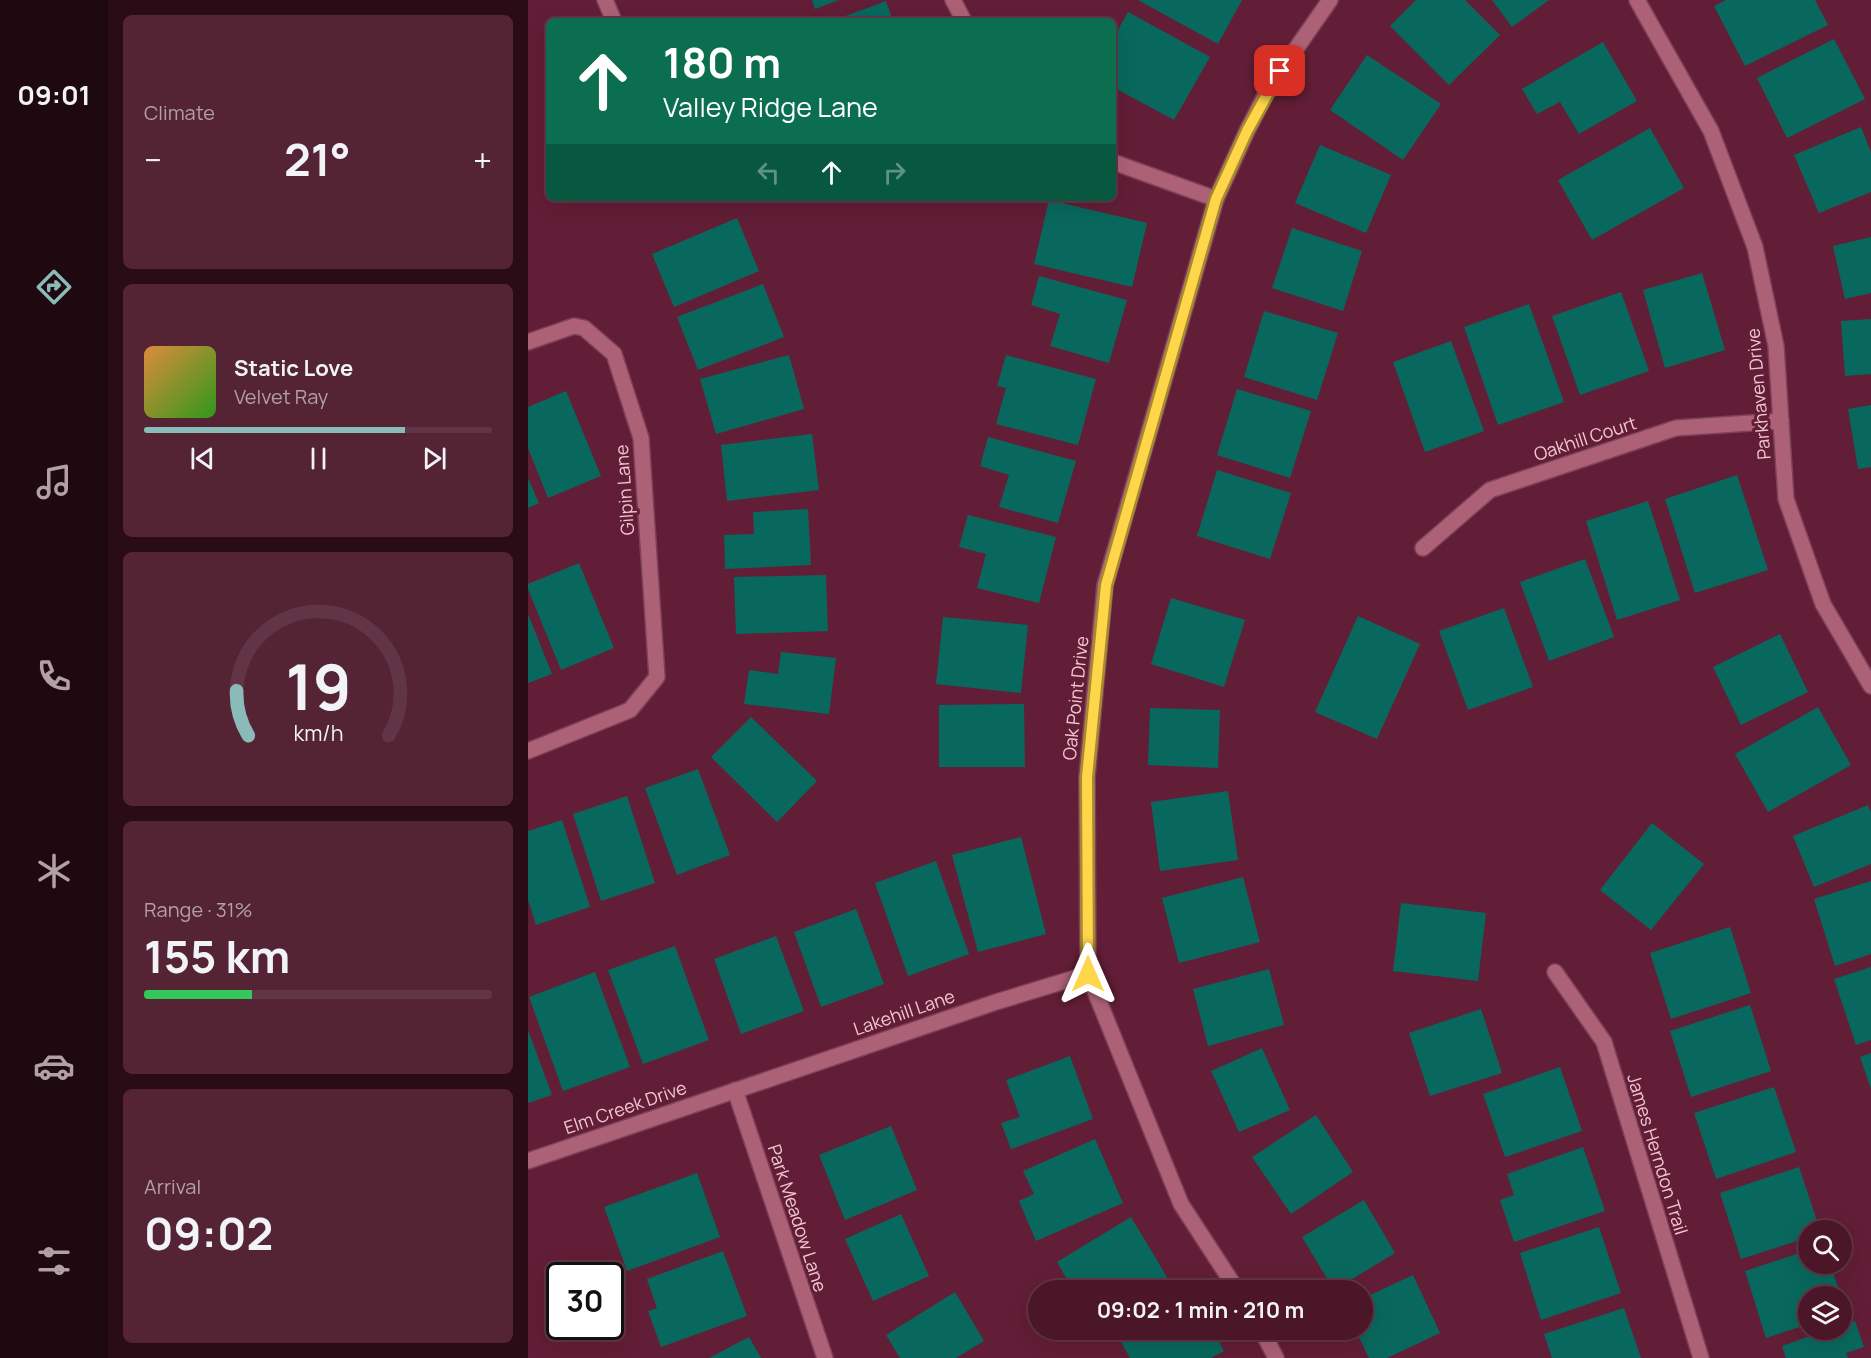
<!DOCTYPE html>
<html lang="en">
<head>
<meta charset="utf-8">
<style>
	:root { --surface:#4a1628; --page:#542334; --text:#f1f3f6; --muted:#b29fa8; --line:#613545; --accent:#8bbbb9 }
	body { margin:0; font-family:Manrope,sans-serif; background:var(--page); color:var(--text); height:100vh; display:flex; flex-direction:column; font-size:22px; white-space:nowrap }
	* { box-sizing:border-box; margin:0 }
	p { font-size:20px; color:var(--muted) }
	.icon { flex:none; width:33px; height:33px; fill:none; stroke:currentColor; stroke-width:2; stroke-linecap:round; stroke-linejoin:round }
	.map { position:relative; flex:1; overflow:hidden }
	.drawer { display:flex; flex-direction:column; gap:15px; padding:15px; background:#290c16; width:420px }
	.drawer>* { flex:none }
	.top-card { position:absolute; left:18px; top:18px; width:570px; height:183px; border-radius:9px; box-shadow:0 6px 24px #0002,0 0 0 2px var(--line); background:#0b6e4f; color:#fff; overflow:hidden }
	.buttons { position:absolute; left:1270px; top:1220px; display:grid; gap:12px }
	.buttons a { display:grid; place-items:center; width:54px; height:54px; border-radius:50%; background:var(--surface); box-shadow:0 6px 24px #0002,0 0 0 2px var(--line); font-size:30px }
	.speed { position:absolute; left:18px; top:1262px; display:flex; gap:12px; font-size:30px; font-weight:700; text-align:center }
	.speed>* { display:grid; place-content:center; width:78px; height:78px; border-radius:50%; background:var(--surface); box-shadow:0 6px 24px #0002,0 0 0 2px var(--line); line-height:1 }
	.speed .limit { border:3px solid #111; border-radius:9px; background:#fff; color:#111 }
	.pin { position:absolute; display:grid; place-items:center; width:51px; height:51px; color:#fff; margin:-26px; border-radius:12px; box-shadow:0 3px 9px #0006 }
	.me { position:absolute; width:66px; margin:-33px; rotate:0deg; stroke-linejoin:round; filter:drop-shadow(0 0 4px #0008) }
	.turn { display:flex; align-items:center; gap:21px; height:126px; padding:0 18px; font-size:27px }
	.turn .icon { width:78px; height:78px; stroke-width:2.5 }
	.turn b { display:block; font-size:42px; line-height:51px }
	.lanes { display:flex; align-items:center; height:57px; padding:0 18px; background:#0003; justify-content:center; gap:30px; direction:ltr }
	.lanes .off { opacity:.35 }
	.big { font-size:45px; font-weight:700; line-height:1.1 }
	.drawer .tile { flex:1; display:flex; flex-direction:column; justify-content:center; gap:9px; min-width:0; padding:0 21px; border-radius:9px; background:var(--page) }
	.drawer .dial { align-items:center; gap:0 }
	.dial svg { height:156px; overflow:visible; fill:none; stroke:var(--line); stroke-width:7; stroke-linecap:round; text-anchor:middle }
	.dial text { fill:var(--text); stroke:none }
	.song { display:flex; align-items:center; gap:18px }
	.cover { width:72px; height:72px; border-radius:9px; background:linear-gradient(135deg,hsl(30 70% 55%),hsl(110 70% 35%)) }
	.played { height:6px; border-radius:3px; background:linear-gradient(90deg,var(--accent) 75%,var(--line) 75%) }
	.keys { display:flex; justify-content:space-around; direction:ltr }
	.heat { display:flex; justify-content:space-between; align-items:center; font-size:33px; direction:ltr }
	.charge { height:9px; border-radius:4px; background:linear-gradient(90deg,#34c759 31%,var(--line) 0) }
	.trip { position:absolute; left:500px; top:1280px; width:345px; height:60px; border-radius:30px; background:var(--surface); box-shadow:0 6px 24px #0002,0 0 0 2px var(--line); font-weight:700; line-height:60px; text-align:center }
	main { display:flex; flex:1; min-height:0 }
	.tab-bar { display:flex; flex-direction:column; width:108px; justify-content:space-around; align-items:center; background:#1e0910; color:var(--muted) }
	.tab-bar .icon { width:42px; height:42px }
	.tab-bar .current { color:var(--accent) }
	.tab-bar b { font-size:27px; color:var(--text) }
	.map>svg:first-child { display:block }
	.building { fill:#09685d }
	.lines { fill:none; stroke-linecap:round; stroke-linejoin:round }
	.minor-casing { stroke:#7c4058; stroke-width:18 }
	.minor { stroke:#ad6177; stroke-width:15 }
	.route-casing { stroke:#a68a30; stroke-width:15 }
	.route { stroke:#ffd54a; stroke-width:10 }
	.labels { text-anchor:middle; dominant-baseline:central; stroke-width:6; stroke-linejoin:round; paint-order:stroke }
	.street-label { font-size:18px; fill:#f2c7d2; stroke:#621e36 }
</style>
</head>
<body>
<main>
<nav class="tab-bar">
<b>09:01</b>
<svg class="icon current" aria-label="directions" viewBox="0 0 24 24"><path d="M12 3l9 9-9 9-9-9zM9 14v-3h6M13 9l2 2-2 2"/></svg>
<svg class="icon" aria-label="music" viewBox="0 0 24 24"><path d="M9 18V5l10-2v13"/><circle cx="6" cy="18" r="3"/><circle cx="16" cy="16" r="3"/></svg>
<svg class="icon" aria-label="phone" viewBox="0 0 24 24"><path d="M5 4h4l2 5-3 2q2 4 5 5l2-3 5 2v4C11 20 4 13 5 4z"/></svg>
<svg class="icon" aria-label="climate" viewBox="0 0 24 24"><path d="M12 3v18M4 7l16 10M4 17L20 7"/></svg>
<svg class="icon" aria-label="car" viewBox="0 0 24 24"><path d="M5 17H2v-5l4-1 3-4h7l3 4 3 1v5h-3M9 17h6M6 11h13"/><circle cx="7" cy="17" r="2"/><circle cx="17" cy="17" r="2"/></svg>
<svg class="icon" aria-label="filters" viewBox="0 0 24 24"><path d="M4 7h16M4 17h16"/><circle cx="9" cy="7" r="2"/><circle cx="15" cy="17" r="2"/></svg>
</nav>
<section class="drawer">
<div class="tile"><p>Climate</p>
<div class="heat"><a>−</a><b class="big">21°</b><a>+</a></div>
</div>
<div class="tile">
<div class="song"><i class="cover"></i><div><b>Static Love</b><p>Velvet Ray</p></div></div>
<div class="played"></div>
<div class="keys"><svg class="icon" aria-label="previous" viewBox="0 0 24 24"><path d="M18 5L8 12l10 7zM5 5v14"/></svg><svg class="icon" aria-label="pause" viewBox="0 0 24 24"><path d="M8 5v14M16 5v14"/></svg><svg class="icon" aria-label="next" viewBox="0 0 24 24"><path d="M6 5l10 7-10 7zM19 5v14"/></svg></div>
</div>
<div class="tile dial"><svg viewBox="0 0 100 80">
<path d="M14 69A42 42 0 1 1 86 69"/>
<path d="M14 69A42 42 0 0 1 8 46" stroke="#8bbbb9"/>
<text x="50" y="56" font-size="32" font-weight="700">19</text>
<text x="50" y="72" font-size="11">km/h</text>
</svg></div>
<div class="tile"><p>Range · 31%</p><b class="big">155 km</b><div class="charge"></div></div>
<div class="tile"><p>Arrival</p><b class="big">09:02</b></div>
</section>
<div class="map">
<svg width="1343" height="1358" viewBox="0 0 1343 1358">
	<rect width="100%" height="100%" fill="#621e36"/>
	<g class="building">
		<path d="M284 0H311L287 9Z"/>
		<path d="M610 0H714L690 44Z"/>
		<path d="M888 0H937L972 35 921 85 862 26Z"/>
		<path d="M964 0H1021L984 27Z"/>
		<path d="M1198 0H1287L1300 25 1217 66 1186 6Z"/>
		<path d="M358 1 365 21H304Z"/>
		<path d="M600 12 682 57 646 120 585 87V39Z"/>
		<path d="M1306 39 1337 99 1259 138 1229 78Z"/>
		<path d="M1075 42 1109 101 1051 134 1032 102 1009 114 994 89Z"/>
		<path d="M839 55 913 104 875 160 802 110Z"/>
		<path d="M1333 127 1343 152V192L1291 213 1266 155Z"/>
		<path d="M1122 128 1156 188 1064 240 1030 180Z"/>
		<path d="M792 145 863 175 838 233 767 203Z"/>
		<path d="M521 200 619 223 604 287 506 264Z"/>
		<path d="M209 218 231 271 146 307 124 254Z"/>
		<path d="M764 228 834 251 815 311 744 288Z"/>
		<path d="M1343 237V293L1317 299 1305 246Z"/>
		<path d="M1174 273 1197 350 1137 368 1115 290Z"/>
		<path d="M511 276 599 300 581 363 522 346 532 314 503 305Z"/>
		<path d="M235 284 256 337 170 370 149 317Z"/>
		<path d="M1093 292 1121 371 1052 395 1024 316Z"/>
		<path d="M1001 304 1036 402 970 425 936 327Z"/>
		<path d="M736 311 810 333 789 400 716 377Z"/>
		<path d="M1343 319V374L1317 376 1313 321Z"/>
		<path d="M923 341 956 431 897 452 865 362Z"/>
		<path d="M261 355 276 409 188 434 172 379Z"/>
		<path d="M478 355 568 379 550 445 468 424 478 388 469 386Z"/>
		<path d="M709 389 783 411 762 478 689 455Z"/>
		<path d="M38 391 73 476 20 498 0 448V407Z"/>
		<path d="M1343 405V467L1330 469 1320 409Z"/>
		<path d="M284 434 291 490 199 501 193 445Z"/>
		<path d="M460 437 548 461 530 523 471 507 481 475 452 466Z"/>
		<path d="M689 470 763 493 742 559 669 536Z"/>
		<path d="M1209 475 1240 570 1167 593 1137 499Z"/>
		<path d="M0 478 11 503 0 508Z"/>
		<path d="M1120 501 1152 600 1089 620 1058 521Z"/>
		<path d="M280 509 283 565 197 569 196 535 226 534 225 512Z"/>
		<path d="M440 515 528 537 511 603 449 588 458 554 431 547Z"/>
		<path d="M1057 559 1086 637 1021 661 992 582Z"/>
		<path d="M51 563 86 648 33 670 0 589V584Z"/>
		<path d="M298 575 300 631 208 634 206 577Z"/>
		<path d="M643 598 717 620 696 687 623 664Z"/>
		<path d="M976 608 1005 687 940 710 911 631Z"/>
		<path d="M0 614 24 674 0 683Z"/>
		<path d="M830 616 892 644 849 739 787 712Z"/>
		<path d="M415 617 500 625 493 693 408 684Z"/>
		<path d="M1252 634 1280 692 1213 725 1185 667Z"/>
		<path d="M253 652 308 658 301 714 216 704 221 670 250 674Z"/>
		<path d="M496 704 497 767H411V705Z"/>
		<path d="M1290 707 1323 765 1240 812 1207 754Z"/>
		<path d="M622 708 692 710 690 768 620 765Z"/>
		<path d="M223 717 289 781 249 822 183 757Z"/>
		<path d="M170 769 202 855 149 875 117 788Z"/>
		<path d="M700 791 710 860 632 871 623 802Z"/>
		<path d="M99 796 127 883 73 901 45 814Z"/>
		<path d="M1340 805 1343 812V864L1286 887 1265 836Z"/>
		<path d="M34 820 62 907 8 925 0 900V831Z"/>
		<path d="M1124 823 1176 864 1123 930 1072 890Z"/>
		<path d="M493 837 518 934 450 952 424 855Z"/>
		<path d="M408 861 441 954 380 976 347 883Z"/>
		<path d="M715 877 732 942 651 963 634 898Z"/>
		<path d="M1343 881V954L1307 966 1286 899Z"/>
		<path d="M873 903 958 913 950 981 865 971Z"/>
		<path d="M328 909 356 984 293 1007 266 932Z"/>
		<path d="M1202 927 1223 993 1143 1019 1122 953Z"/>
		<path d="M248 936 276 1011 213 1034 186 959Z"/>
		<path d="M147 946 181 1040 115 1064 80 970Z"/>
		<path d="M1343 967V1040L1328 1045 1306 979Z"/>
		<path d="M741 969 756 1025 680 1046 665 989Z"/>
		<path d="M67 972 102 1067 35 1091 1 997Z"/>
		<path d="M1222 1005 1243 1071 1163 1097 1142 1031Z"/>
		<path d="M953 1009 974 1073 902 1096 881 1033Z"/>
		<path d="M0 1030 24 1095 0 1103Z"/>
		<path d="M734 1048 762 1110 711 1132 683 1071Z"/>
		<path d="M1343 1053V1089L1332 1057Z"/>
		<path d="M542 1056 565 1119 483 1149 473 1123 492 1117 478 1080Z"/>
		<path d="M1032 1067 1054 1131 977 1157 955 1094Z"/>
		<path d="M1246 1087 1268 1152 1188 1179 1166 1113Z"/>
		<path d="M788 1115 825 1172 763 1214 724 1157Z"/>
		<path d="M363 1126 389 1190 317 1220 291 1155Z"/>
		<path d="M567 1139 595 1203 508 1241 491 1201 506 1194 495 1171Z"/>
		<path d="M1055 1147 1077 1211 986 1242 972 1200 986 1195 979 1174Z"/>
		<path d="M1271 1167 1292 1230H1281V1237L1213 1259 1192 1193Z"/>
		<path d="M169 1173 192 1237 99 1271 76 1207Z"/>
		<path d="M836 1200 867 1253 806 1290 774 1237Z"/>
		<path d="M373 1214 401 1276 345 1301 317 1239Z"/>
		<path d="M603 1217 639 1277 617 1290H562L558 1284 545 1290 529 1262Z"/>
		<path d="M1071 1227 1093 1293 1013 1320 992 1253Z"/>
		<path d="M1281 1250V1263H1302L1313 1296H1281V1324L1238 1338 1217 1271Z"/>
		<path d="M195 1251 219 1316 133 1347 120 1311 129 1308 119 1279Z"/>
		<path d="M885 1275 912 1333 859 1358H841L827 1329H834V1299Z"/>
		<path d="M427 1292 456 1341 428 1358H372L358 1335Z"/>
		<path d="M1096 1308 1113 1358H1024L1016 1334Z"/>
		<path d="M1327 1321 1336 1347 1318 1353 1320 1358H1258L1254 1346 1302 1329H1314V1325Z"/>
		<path d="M586 1329H684L696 1351 683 1358H602Z"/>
		<path d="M221 1337 233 1358H181Z"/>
	</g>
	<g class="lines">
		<g class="minor-casing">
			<g id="minor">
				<path d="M77 0 86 21"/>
				<path d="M425 0 436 21"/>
				<path d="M1109 0 1183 131 1227 247 1248 346 1258 499 1295 604 1343 686"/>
				<path d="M585 162 688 199"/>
				<path d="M0 342 46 326 56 328 86 354 113 438 129 677 102 710 0 751"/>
				<path d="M895 548 962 490 1148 428 1253 421"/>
				<path d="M1027 972 1076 1042 1173 1358"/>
				<path d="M207 1090 297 1358"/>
				<path d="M0 1161 468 1002 560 974"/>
				<path d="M709 1290 653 1204 560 974 559 777 577 585 688 199 719 131 742 86 802 0"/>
				<path d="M733 1329 748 1358"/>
			</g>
		</g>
		<use href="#minor" class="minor"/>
	</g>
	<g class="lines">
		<g class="route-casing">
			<path id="route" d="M560 974 559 777 578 585 688 199 719 131 752 71"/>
		</g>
		<use href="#route" class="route"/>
	</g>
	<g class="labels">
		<g class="street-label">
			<text transform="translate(1230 394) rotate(-95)">Parkhaven Drive</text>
			<text transform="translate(1057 438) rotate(-18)">Oakhill Court</text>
			<text transform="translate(96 490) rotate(-94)">Gilpin Lane</text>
			<text transform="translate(547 698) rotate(-84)">Oak Point Drive</text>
			<text transform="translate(376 1012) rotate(-19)">Lakehill Lane</text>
			<text transform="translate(97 1107) rotate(-19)">Elm Creek Drive</text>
			<text transform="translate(1130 1154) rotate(73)">James Herndon Trail</text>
			<text transform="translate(270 1218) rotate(72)">Park Meadow Lane</text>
		</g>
	</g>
</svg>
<div class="buttons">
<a><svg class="icon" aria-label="search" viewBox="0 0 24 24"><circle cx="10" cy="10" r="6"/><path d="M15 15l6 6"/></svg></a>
<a><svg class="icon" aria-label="layers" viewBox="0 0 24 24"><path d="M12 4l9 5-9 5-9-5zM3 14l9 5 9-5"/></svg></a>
</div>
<div class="speed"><div class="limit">30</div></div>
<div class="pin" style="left:752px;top:71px;background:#d93025"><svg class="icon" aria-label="arrive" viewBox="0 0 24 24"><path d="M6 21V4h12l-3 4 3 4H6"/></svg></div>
<svg class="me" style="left:560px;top:974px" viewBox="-20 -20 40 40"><path d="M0-17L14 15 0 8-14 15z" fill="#ffd54a" stroke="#fff" stroke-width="4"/></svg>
<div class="trip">09:02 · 1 min · 210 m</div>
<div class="top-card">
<div class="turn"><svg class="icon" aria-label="ahead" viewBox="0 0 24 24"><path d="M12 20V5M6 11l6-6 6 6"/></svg><div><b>180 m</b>Valley Ridge Lane</div></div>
<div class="lanes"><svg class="icon off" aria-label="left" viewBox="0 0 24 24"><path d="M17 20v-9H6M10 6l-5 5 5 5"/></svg><svg class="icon" aria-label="ahead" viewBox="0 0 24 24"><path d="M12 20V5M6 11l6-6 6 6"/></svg><svg class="icon off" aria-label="right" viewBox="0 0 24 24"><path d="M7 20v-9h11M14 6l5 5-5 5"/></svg></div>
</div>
</div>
</main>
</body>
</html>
